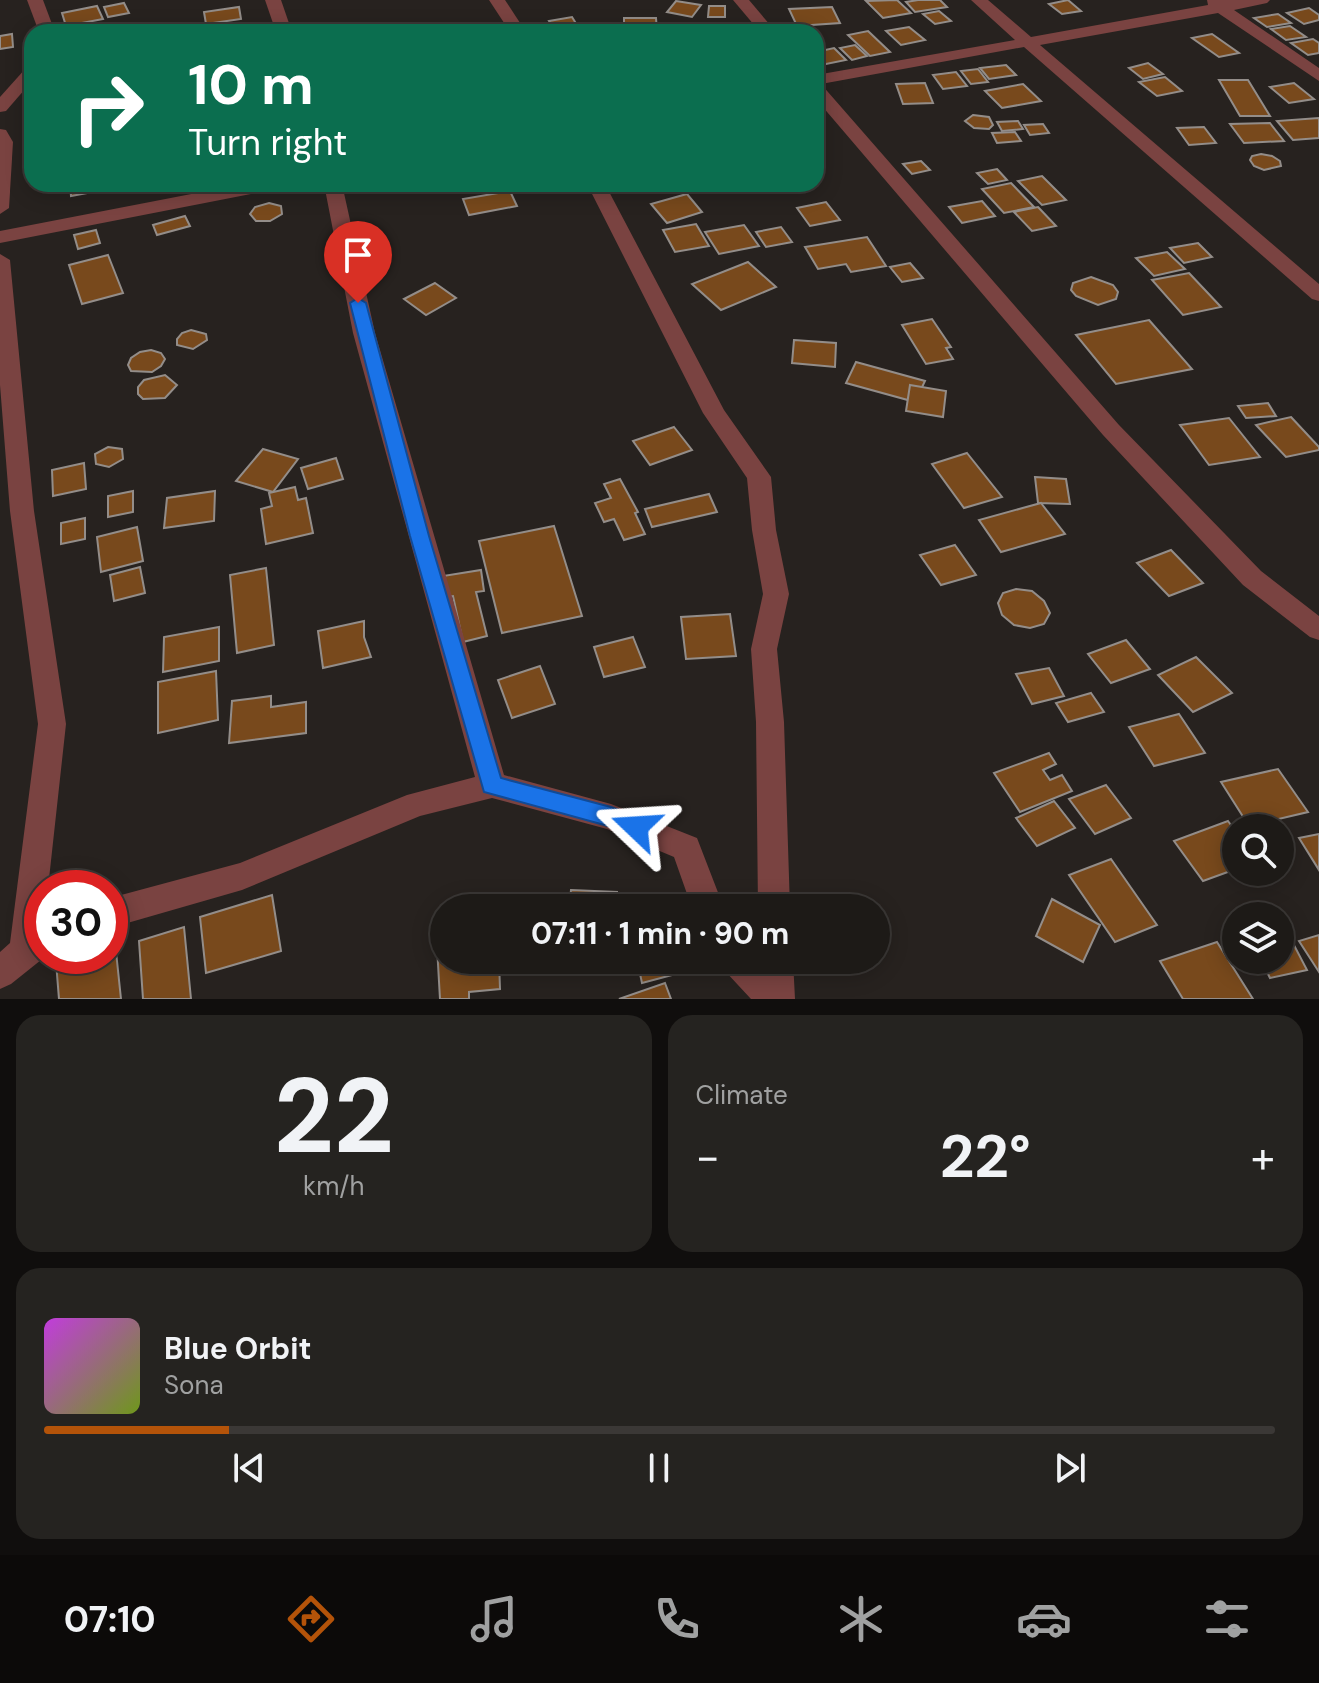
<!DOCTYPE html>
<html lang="en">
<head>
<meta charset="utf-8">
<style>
	:root { --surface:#1d1a17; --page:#252320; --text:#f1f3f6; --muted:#a0a1a1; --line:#3b3836; --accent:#b45309 }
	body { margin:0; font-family:"DM Sans",sans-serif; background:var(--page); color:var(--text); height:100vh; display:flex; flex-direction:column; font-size:30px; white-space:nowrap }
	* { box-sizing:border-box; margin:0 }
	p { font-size:26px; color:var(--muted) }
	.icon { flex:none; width:44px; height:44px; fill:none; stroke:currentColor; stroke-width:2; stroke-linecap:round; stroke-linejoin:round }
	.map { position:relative; height:999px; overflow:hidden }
	.side { display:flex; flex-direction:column; gap:16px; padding:16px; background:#100e0d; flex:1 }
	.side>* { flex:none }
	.guide { position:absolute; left:24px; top:24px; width:800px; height:168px; border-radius:24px; box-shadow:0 4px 20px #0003,0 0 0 2px var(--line); background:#0b6e4f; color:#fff; overflow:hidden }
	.buttons { position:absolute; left:1222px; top:814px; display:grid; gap:16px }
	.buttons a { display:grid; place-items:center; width:72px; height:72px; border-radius:50%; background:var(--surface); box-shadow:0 4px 20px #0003,0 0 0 2px var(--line); font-size:40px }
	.speed { position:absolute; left:24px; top:870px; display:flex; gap:16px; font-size:40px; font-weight:700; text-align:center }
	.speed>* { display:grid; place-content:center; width:104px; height:104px; border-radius:50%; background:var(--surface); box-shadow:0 4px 20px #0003,0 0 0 2px var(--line); line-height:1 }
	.speed .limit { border:12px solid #d22; background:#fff; color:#111 }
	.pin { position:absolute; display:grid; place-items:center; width:68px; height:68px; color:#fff; margin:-82px -34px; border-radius:50% 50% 50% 0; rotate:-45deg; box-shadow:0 0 8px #0007 }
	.pin .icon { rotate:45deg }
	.me { position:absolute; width:88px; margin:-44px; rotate:290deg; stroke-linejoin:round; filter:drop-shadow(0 0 6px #0008) }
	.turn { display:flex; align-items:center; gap:28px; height:168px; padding:0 32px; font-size:36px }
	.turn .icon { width:104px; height:104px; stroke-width:2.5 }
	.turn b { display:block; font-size:56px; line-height:68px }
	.big { font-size:60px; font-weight:700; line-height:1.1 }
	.side .card { flex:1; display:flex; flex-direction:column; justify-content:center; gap:12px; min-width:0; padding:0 28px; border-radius:24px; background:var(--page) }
	.side .dial { align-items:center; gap:0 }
	.dial b { font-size:104px; line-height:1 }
	.song { display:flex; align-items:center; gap:24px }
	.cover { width:96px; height:96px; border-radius:12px; background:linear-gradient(135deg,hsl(290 70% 55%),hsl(80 70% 35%)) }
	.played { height:8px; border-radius:4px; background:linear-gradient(90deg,var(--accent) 15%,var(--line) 15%) }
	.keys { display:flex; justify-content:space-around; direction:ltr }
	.heat { display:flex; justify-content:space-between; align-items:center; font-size:44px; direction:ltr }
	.side .tiles { flex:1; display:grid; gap:16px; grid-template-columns:1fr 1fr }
	.card:last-child { grid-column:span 2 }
	.trip { position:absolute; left:430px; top:894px; width:460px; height:80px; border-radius:40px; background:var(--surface); box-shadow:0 4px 20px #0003,0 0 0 2px var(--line); font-weight:700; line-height:80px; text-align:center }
	.tabs { display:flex; height:128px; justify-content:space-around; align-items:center; background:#0c0a09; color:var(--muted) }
	.tabs .icon { width:56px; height:56px }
	.tabs .active { color:var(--accent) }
	.tabs b { font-size:36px; color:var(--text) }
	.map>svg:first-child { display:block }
	.building { fill:#78491c; stroke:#938d89; stroke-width:2 }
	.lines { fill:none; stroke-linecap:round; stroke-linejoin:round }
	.minor { fill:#7a4341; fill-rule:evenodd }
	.route { fill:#1a73e8; stroke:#114b97; stroke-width:2 }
</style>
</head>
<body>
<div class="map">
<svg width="1319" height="999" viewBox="0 0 1319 999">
	<rect width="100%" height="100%" fill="#27221f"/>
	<g class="building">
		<path d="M897 0 911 13 883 18 866 1Z"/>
		<path d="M918 0H940L947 7 915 12 906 2Z"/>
		<path d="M1068 0 1081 11 1062 14 1049 4Z"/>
		<path d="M676 1 701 5 692 17 667 12Z"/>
		<path d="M124 3 129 13 108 17 104 7Z"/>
		<path d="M97 6 103 19 66 26 62 13Z"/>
		<path d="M709 6H725V17H708Z"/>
		<path d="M239 7 241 19 206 24 204 12Z"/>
		<path d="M832 7 840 23 797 26 789 9Z"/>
		<path d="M1309 8 1319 15V20L1304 24 1287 13Z"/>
		<path d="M939 11 951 21 935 24 923 14Z"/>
		<path d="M1278 14 1291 23 1267 27 1254 18Z"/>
		<path d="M572 17 580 30 556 32 549 21Z"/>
		<path d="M624 18H656L657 31H624Z"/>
		<path d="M1290 26 1306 37 1286 40 1271 29Z"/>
		<path d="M909 27 925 40 901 45 886 31Z"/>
		<path d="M868 31 890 52 870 56 848 35Z"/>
		<path d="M12 34 13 47 0 49V36Z"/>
		<path d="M1212 34 1239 53 1219 57 1192 38Z"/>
		<path d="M1313 39 1319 43V53L1308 55 1291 43Z"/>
		<path d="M855 45 867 56 852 60 840 48Z"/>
		<path d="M834 48 846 60 816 66V52Z"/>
		<path d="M1148 63 1163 74 1143 79 1129 68Z"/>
		<path d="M1006 65 1016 75 989 79 980 68Z"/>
		<path d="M978 69 988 82 971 84 961 71Z"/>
		<path d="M956 72 967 86 943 89 933 75Z"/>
		<path d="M1165 77 1182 91 1157 96 1139 82Z"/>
		<path d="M1219 80H1248L1270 116H1240Z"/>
		<path d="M925 83 933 103 903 104 896 84Z"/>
		<path d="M1294 83 1314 99 1289 103 1270 87Z"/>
		<path d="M1023 84 1041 101 1002 108 985 91Z"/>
		<path d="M973 115 989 117 993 125 989 129 974 128 965 121Z"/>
		<path d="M1319 118V138L1293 140 1277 121Z"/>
		<path d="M1018 121 1023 129 1002 131 997 122Z"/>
		<path d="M1270 123 1284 141 1244 143 1230 124Z"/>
		<path d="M1043 124 1049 133 1030 135 1024 125Z"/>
		<path d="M1204 127 1216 143 1189 145 1177 128Z"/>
		<path d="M1015 132 1021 141 997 143 992 133Z"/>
		<path d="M1261 154 1272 156 1280 161 1281 166 1264 170 1254 166 1250 160 1252 156Z"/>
		<path d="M921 161 930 170 912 174 903 164Z"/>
		<path d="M997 169 1007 180 988 184 977 173Z"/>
		<path d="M1042 176 1066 200 1042 205 1018 181Z"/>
		<path d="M1011 183 1034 207 1004 213 982 189Z"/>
		<path d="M70 184H93V192L71 196Z"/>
		<path d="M510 191 517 206 469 215 463 199Z"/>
		<path d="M687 194 702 212 667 223 651 204Z"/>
		<path d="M982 201 995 216 962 223 949 207Z"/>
		<path d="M826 202 840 220 810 226 797 208Z"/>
		<path d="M269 203 281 206 282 214 270 221H256L250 214 255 207Z"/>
		<path d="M1038 207 1056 226 1032 231 1014 212Z"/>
		<path d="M185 216 190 226 157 235 153 225Z"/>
		<path d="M696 224 709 246 675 252 663 230Z"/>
		<path d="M744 225 759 246 719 254 705 232Z"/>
		<path d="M781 227 792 242 766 247 756 232Z"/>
		<path d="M96 230 100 243 78 249 74 235Z"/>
		<path d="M867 237 886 266 851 272 846 264 818 269 805 247Z"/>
		<path d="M1198 243 1212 257 1184 263 1170 248Z"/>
		<path d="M1167 252 1185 269 1154 276 1136 258Z"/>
		<path d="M108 255 123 293 82 304 69 265Z"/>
		<path d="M748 262 776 287 721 310 692 284Z"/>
		<path d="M910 263 923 278 902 282 890 267Z"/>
		<path d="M1189 273 1221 307 1183 315 1152 280Z"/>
		<path d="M1091 277 1113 285 1118 292 1116 299 1098 305 1076 296 1071 290 1073 283Z"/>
		<path d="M435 283 456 298 426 315 404 299Z"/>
		<path d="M932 319 951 347 946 348 953 359 926 364 902 325Z"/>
		<path d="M1149 320 1192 369 1116 384 1076 335Z"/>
		<path d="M191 330 206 334 207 340 193 349 177 345V339L182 333Z"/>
		<path d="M794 340 836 343 835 367 792 363Z"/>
		<path d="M151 350 161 353 165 359 161 366 152 372 131 371 128 365 131 358 140 352Z"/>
		<path d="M856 362 925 381 915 402 846 383Z"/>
		<path d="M165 375 177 385 165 398 143 399 138 394V387L144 380Z"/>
		<path d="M910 385 946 391 943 417 906 411Z"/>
		<path d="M1268 403 1276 416 1246 418 1238 406Z"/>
		<path d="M1291 417 1319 447V450L1286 457 1256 425Z"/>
		<path d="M1229 418 1260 457 1209 465 1180 425Z"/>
		<path d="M674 427 692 450 650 465 633 441Z"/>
		<path d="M108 447 122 449 123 459 109 467 96 464 95 454Z"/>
		<path d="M263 449 298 459 273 492 236 481Z"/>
		<path d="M967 453 1002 497 964 508 932 464Z"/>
		<path d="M336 458 343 479 308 489 301 468Z"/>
		<path d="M84 463 86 489 53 496 52 470Z"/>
		<path d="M1035 477 1066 479 1070 504 1038 503Z"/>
		<path d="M620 479 638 512 635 513 645 534 624 540 614 519 604 522 595 503 611 498 604 484Z"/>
		<path d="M295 487 298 500 306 498 313 533 266 544 261 509 272 506 269 493Z"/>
		<path d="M133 491V512L108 517V496Z"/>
		<path d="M215 491 214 521 164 528 167 498Z"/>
		<path d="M709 494 717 512 652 527 645 509Z"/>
		<path d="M1041 503 1065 534 1001 552 979 520Z"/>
		<path d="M85 518V539L61 544V523Z"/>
		<path d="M554 526 582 616 502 633 479 541Z"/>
		<path d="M137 527 143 561 101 572 97 537Z"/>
		<path d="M955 545 976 575 941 585 920 555Z"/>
		<path d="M1171 550 1203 583 1169 596 1137 563Z"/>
		<path d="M140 567 145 593 114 601 110 575Z"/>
		<path d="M266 568 274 645 237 653 230 575Z"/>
		<path d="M481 570 484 591 476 592 487 636 463 642 453 596 446 597 443 576Z"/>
		<path d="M1016 589 1032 591 1044 601 1050 613 1044 624 1030 628 1014 625 1002 615 998 603 1003 593Z"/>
		<path d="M730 614 736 656 686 659 681 617Z"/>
		<path d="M364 621V637L371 657 323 668 318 631Z"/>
		<path d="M219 627V661L163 672 164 637Z"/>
		<path d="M633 637 645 667 604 677 594 647Z"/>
		<path d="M1126 640 1150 669 1111 683 1088 654Z"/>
		<path d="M1196 657 1232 693 1193 712 1158 675Z"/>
		<path d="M540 666 555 704 512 718 498 680Z"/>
		<path d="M1049 668 1064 696 1032 704 1016 674Z"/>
		<path d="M216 671 218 720 158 733V682Z"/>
		<path d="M1091 693 1104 712 1068 722 1056 703Z"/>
		<path d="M271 696V707L306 702V733L229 743 232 701Z"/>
		<path d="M1179 714 1205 753 1154 766 1129 727Z"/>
		<path d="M1049 753 1056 764 1043 770 1050 780 1062 775 1072 791 1020 812 994 773Z"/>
		<path d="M1278 769 1308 812 1249 826 1221 782Z"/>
		<path d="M1106 785 1131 818 1095 834 1069 799Z"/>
		<path d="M1054 801 1075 828 1037 846 1016 818Z"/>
		<path d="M1228 821 1236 832V869L1203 881 1174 841Z"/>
		<path d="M1319 834V870L1299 838Z"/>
		<path d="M1111 859 1157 925 1115 942 1069 875Z"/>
		<path d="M571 890 617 892 616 908H569Z"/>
		<path d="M272 895 281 951 206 973 200 917Z"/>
		<path d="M1052 899 1100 925 1083 962 1036 936Z"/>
		<path d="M1284 926 1307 970 1270 978 1261 960H1280V927Z"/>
		<path d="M184 927 191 999H143L139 941Z"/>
		<path d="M444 928V960H499L500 989 469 992V999H440L436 929Z"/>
		<path d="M1319 935V972L1299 941Z"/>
		<path d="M115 942 121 999H59L56 962 75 956H110V944Z"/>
		<path d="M1217 942 1253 999H1183L1160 961Z"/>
		<path d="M637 960H684L686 968 676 970V974L642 983Z"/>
		<path d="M665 983 671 999H619Z"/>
	</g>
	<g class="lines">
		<g class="minor">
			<path d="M27 0H43L55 32H39Z"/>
			<path d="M265 0H281L292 32H276Z"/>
			<path d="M489 0H505L526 32H510Z"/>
			<path d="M733 0H749L776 32H760Z"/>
			<path d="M971 0H988L1031 37 1208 5 1207 0H1270L1267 3 1234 10 1319 68V81L1218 13 1040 45 1319 284V301L1312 299 1024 47 821 84 1119 425 1261 571 1319 616V640L1310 637 1243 585 1103 435 816 99V75L1015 40Z"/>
			<path d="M32 66V81L6 111 0 112V97L26 68Z"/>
			<path d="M0 129 6 130 13 142 9 208 0 214Z"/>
			<path d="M243 184H281L272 190 0 243V231Z"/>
			<path d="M324 184H342L375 333 504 775 611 804 697 838 724 908H692L674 857 607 829 492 798 420 816 242 890 110 928V898L240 863 407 795 475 777 353 333Z"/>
			<path d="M587 184H605L724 410 771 477 776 530 789 594 777 649 784 722 790 908H758L756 722 751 649 763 594 752 530 747 478 703 413Z"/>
			<path d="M0 254 10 260 34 511 66 724 48 888H42V956H46L11 984 0 989V952L10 943 38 724 10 511 0 385Z"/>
			<path d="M720 960H758L761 963V960H793L795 999H751L725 971Z"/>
		</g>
	</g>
	<path class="route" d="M358 298 366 303 429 536 501 778 611 807 644 820 647 827 644 835 636 837 608 826 484 792 410 536 350 303Z"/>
</svg>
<div class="buttons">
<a><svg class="icon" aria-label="search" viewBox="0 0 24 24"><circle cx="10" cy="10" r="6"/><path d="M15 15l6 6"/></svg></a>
<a><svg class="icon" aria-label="layers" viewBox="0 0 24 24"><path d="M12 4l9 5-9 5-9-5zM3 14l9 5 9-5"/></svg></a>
</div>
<div class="speed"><div class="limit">30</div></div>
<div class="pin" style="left:358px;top:303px;background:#d93025"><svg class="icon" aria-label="arrive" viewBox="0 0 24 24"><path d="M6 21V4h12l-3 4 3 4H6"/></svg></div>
<svg class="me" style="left:636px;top:827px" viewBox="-20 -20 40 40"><path d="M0-17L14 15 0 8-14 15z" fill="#1a73e8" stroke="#fff" stroke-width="4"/></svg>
<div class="trip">07:11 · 1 min · 90 m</div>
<div class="guide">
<div class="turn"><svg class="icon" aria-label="right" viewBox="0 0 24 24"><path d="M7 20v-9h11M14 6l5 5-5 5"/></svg><div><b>10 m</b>Turn right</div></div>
</div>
</div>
<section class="side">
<div class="tiles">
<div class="card dial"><b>22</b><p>km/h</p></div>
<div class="card"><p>Climate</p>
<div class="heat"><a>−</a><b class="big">22°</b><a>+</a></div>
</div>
<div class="card">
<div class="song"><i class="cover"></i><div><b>Blue Orbit</b><p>Sona</p></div></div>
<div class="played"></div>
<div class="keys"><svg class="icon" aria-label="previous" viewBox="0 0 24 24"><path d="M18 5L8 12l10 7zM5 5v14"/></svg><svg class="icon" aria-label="pause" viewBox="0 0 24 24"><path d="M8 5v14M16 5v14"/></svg><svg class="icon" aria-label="next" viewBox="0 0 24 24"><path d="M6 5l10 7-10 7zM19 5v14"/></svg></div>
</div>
</div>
</section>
<nav class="tabs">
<b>07:10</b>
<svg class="icon active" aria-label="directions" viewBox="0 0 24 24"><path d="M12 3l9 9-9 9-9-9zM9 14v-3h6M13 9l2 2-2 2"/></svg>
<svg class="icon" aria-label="music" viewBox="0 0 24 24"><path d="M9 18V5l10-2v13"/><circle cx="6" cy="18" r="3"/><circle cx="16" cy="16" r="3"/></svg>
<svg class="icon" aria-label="phone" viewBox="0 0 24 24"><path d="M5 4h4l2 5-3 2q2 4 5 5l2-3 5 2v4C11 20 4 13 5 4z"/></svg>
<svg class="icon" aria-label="climate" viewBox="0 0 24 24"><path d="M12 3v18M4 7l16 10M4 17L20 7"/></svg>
<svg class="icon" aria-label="car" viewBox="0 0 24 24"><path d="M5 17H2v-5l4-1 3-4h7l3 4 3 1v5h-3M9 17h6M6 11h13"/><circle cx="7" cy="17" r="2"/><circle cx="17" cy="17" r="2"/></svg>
<svg class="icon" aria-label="filters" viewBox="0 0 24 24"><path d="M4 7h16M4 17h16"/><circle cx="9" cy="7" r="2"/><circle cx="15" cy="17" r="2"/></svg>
</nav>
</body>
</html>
